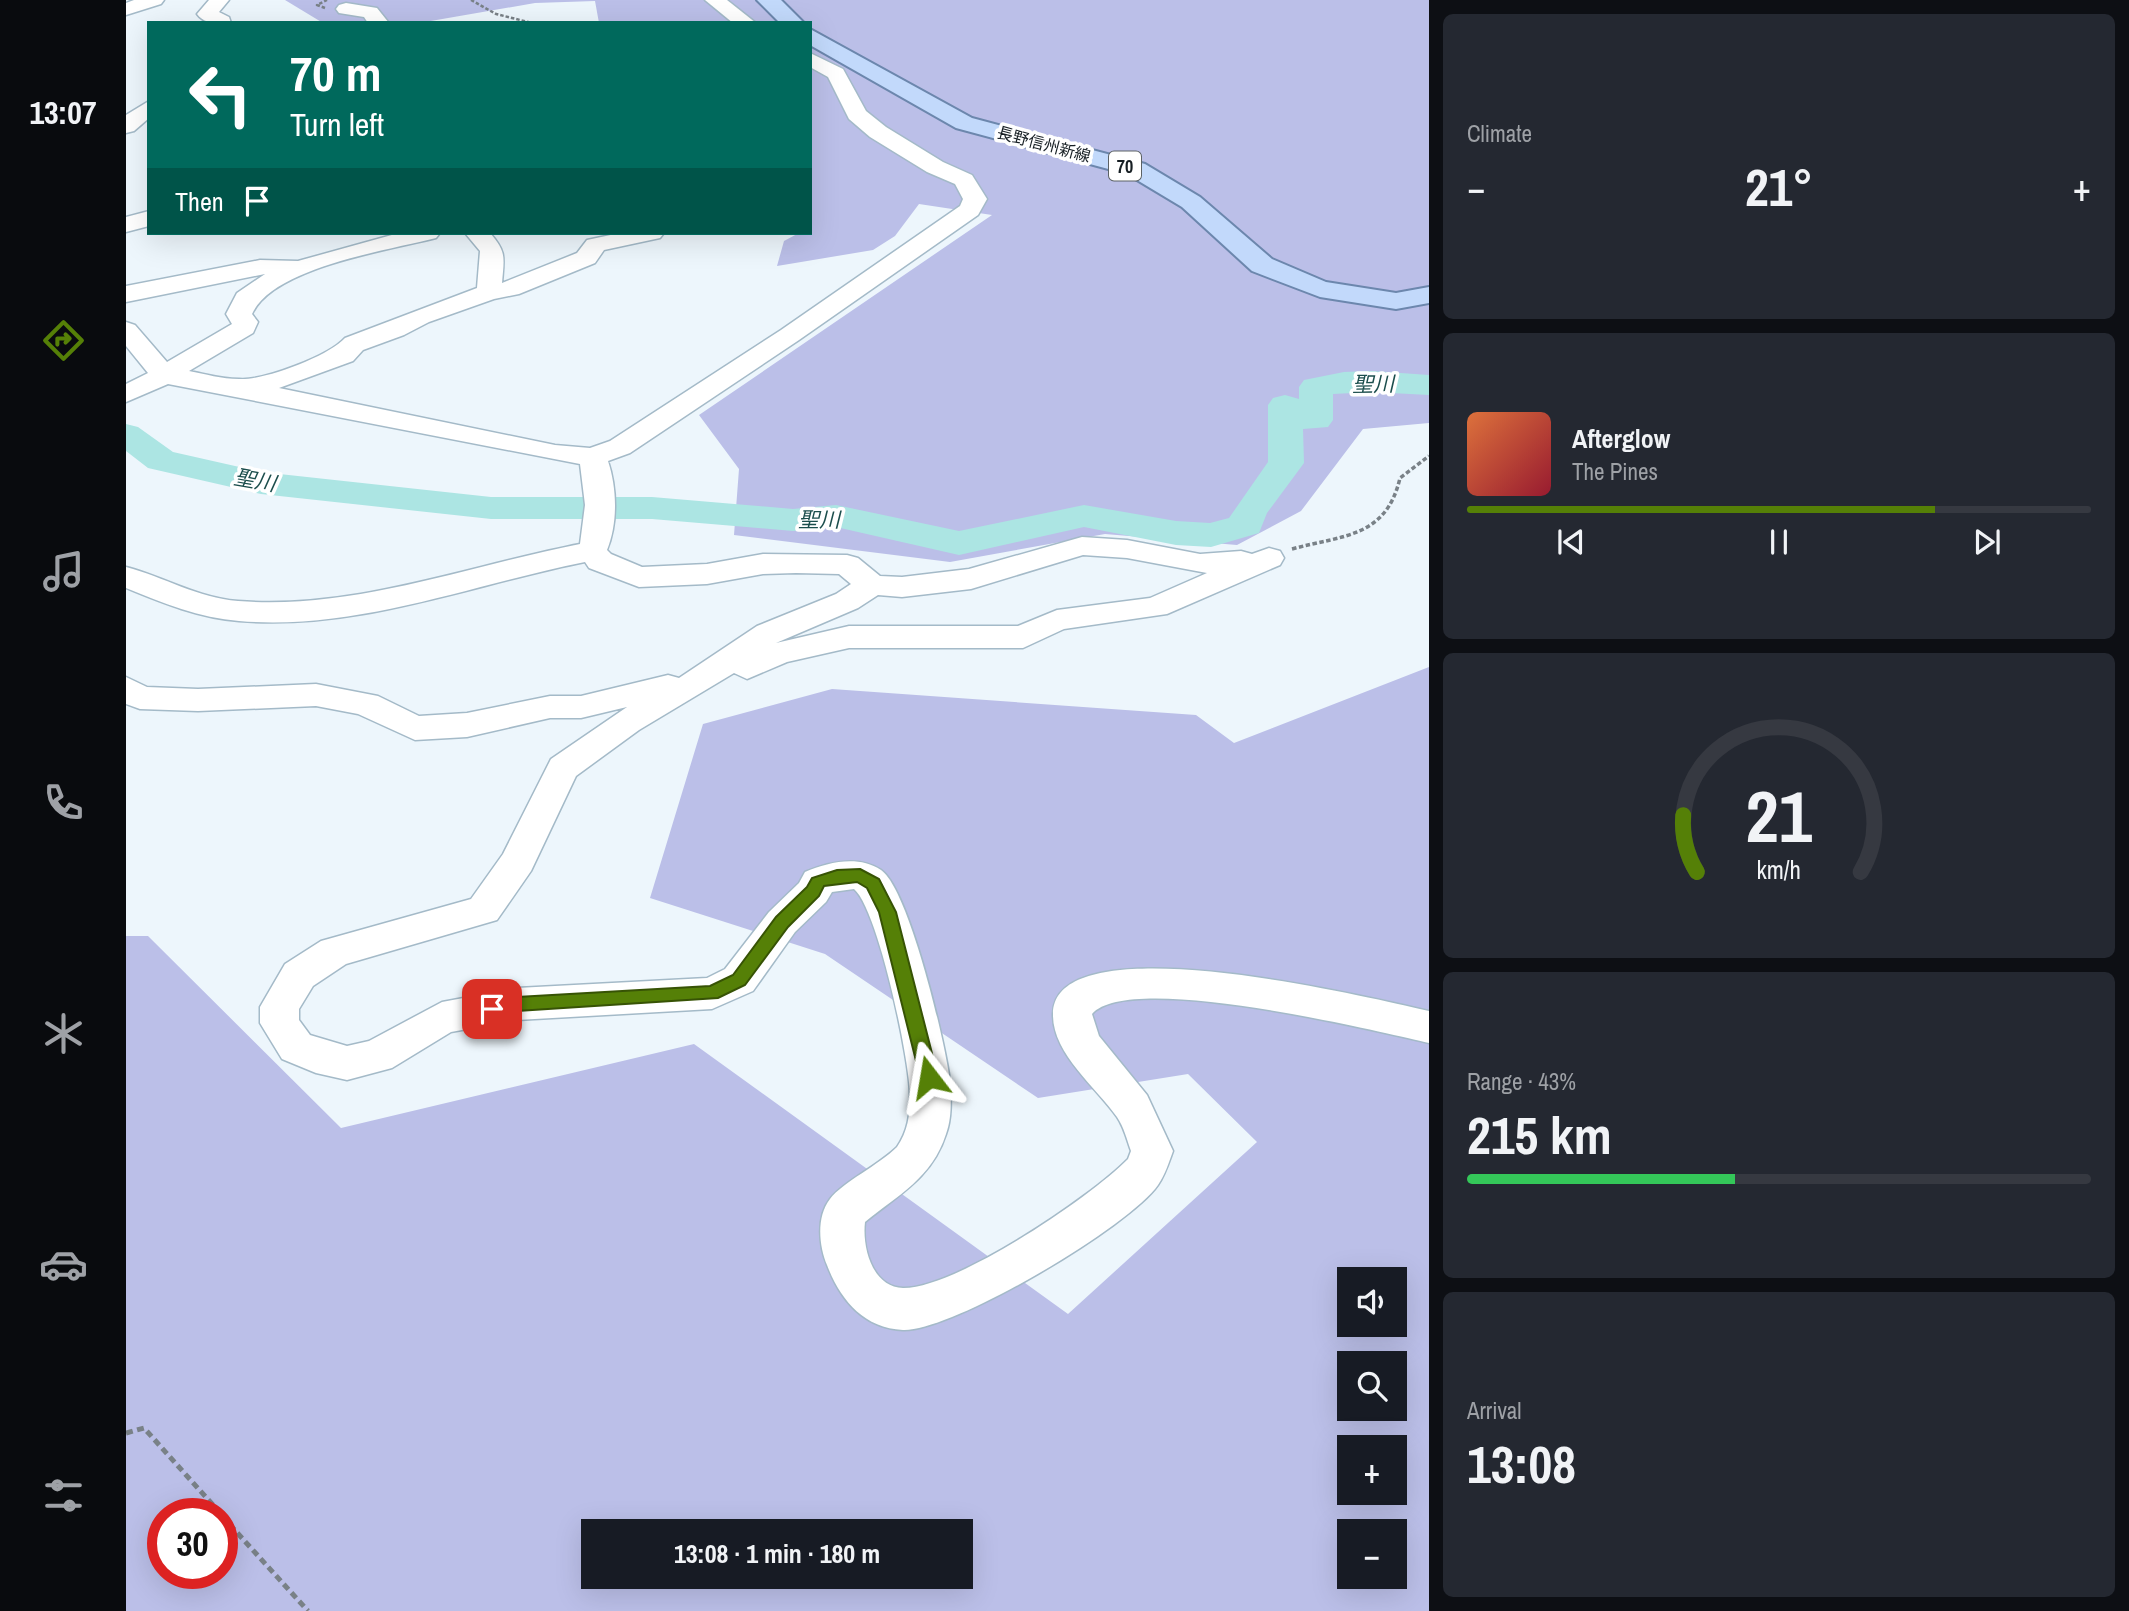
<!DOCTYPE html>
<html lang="en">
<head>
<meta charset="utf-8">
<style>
	:root { --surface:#171b24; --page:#242831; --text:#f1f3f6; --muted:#9ea1a6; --line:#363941; --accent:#558007 }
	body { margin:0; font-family:"Archivo Narrow","Noto Sans JP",sans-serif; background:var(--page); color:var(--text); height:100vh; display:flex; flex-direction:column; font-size:26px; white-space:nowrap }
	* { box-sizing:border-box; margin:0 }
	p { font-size:23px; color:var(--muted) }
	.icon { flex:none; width:38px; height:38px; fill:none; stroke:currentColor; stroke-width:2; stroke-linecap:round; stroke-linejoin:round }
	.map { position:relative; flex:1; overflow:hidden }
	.drawer { display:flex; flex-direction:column; gap:14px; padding:14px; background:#0d0f14; width:700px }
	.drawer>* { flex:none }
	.banner { position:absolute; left:21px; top:21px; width:665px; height:214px; border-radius:0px; box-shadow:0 7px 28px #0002; background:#00695c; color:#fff; overflow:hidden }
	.fabs { position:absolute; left:1211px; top:1267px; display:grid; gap:14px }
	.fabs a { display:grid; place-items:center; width:70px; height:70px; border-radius:0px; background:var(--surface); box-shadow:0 7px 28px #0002; font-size:35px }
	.speed { position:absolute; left:21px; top:1498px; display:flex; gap:14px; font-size:35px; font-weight:700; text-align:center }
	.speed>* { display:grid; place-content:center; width:91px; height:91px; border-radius:50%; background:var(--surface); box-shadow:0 7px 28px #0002; line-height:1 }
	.speed .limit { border:10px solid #d22; background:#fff; color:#111 }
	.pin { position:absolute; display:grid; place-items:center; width:60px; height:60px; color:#fff; margin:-30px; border-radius:14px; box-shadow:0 4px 10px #0006 }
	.me { position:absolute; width:77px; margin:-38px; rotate:346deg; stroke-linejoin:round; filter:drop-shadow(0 0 5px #0008) }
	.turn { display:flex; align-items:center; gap:24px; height:147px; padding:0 28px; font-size:32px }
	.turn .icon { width:91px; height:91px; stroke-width:2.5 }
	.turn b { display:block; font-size:49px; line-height:60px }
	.then { display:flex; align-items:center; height:66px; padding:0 28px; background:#0003; gap:14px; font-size:26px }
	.big { font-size:52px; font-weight:800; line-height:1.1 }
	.drawer .tile { flex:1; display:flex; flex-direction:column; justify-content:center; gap:10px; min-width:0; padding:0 24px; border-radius:10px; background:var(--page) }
	.drawer .dial { align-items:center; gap:0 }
	.dial svg { height:182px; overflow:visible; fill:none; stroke:var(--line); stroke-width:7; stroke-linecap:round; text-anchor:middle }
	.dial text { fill:var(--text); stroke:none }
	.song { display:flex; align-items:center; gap:21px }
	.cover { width:84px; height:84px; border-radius:10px; background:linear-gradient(135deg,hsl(20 70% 55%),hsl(350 70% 35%)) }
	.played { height:7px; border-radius:4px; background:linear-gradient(90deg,var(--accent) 75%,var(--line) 75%) }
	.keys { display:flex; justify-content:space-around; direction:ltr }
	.heat { display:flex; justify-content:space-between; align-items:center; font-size:38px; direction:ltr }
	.charge { height:10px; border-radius:5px; background:linear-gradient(90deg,#34c759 43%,var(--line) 0) }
	.trip { position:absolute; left:455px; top:1519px; width:392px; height:70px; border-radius:0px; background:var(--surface); box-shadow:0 7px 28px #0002; font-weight:800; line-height:70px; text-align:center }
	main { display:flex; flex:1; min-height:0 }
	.tabs { display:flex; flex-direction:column; width:126px; justify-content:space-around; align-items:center; background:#090b0e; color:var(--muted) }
	.tabs .icon { width:49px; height:49px }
	.tabs .active { color:var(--accent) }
	.tabs b { font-size:32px; color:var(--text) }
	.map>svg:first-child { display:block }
	.forest { fill:#bbbfe8; fill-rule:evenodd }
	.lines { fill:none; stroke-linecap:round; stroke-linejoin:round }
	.river { fill:#ace5e3; fill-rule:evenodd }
	.minor-casing { stroke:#a4bac8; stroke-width:3 }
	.major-casing { stroke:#6c87ad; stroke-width:4 }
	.path-far2 { stroke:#798187; stroke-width:2.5; stroke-dasharray:3.5 2; stroke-linecap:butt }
	.path-far1 { stroke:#798187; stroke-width:3.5; stroke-dasharray:4.5 2.5; stroke-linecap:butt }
	.path { stroke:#798187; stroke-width:5; stroke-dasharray:7 4.5; stroke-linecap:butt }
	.minor { fill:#fff; fill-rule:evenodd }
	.major { fill:#c2d9fb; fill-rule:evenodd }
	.route { fill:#558007; stroke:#375305; stroke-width:2 }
	.labels { text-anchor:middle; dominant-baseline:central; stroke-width:7; stroke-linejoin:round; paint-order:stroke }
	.far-street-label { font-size:16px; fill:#161e23; stroke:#fff }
	.shield { fill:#fff; stroke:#5c6265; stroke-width:2 }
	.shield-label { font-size:18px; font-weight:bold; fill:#161e23 }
	.water-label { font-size:21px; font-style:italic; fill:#1c4e4d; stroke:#fff }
</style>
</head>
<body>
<main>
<nav class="tabs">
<b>13:07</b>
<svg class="icon active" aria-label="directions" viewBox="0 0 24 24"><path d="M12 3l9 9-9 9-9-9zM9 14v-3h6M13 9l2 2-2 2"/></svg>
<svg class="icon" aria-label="music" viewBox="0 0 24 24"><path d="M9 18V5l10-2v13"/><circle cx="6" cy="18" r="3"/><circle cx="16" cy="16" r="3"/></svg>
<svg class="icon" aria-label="phone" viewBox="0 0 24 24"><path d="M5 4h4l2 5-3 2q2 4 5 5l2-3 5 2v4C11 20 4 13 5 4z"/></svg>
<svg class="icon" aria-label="climate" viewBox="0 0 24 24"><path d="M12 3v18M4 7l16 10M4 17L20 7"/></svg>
<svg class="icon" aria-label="car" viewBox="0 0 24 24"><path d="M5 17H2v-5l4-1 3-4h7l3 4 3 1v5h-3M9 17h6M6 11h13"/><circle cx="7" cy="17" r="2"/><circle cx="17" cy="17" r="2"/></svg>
<svg class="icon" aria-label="filters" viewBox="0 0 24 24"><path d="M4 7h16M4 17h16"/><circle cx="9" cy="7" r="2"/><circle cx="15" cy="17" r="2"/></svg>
</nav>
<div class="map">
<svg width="1303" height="1611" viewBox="0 0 1303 1611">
	<rect width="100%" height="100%" fill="#edf6fc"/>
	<g class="forest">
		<path d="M159 0H1303V423L1237 429 1175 511 1111 545 979 534 824 562 608 535 613 469 573 415 866 215 793 204 769 236 747 250 651 266 658 241 673 233H684V23H473L469 1 409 3 299 22 197 23Z"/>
		<path d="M1303 667V1611H0V936H22L215 1128 568 1044 942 1314 1131 1142 1062 1074 912 1098 699 954 524 898 577 724 706 689 1070 715 1108 743ZM1223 1279H1269V1325H1223ZM1223 1363H1269V1409H1223ZM1223 1447H1269V1493H1223ZM37 1514H96V1573H37ZM467 1531H835V1577H467ZM1223 1531H1269V1577H1223Z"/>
	</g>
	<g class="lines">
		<path class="river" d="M1246 371 1303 375V395L1246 392 1207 394V420L1202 427 1177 429 1178 463 1141 513 1133 533 1085 547 1050 545 958 527 833 555 710 527 667 531 526 519H365L135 494 22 468 0 451V424L12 427 47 452 135 472 365 497H526L667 509 710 505 833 531 958 505 1050 521 1084 523 1103 518 1142 462V405L1147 398 1159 395 1173 399V387L1178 380 1218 372Z"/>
		<g class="minor-casing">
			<g id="minor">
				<path d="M8 0H38L35 4 0 15V3Z"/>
				<path d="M83 0H103L93 12 103 17 105 23C92 23 79 25 71 14Z"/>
				<path d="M579 0H601L630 23H607Z"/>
				<path d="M220 3 251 8 263 23H242L238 17 213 13 210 9 213 5Z"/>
				<path d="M684 53 717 69 740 111 760 127 817 162 846 175 861 199 852 215 673 340 504 453 482 461C491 488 492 523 481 550L485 554 516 567 581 564 637 554 721 555 732 558 754 576 776 577 843 569 956 537 1001 540 1074 554 1115 551 1126 554 1143 548 1154 551 1158 558 1154 565 1041 614 938 629 897 648H723L661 662 621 679 608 673 513 730 450 776 405 871 371 920 220 964 187 986 173 1009V1020L184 1035 221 1046 243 1041 316 1002 391 988 581 978 599 969 643 912 673 883 679 872C703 862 732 855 755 870 783 889 820 1045 824 1082 825 1099 826 1118 820 1134 806 1178 772 1195 739 1222 736 1247 746 1287 777 1288 829 1289 965 1197 1002 1159L1005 1151C1001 1140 998 1127 991 1117 970 1087 926 1053 927 1014 928 920 1250 999 1303 1011V1043C1246 1030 1003 971 966 1014L973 1036 1021 1095 1047 1151C1043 1162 1039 1175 1032 1185 1004 1226 826 1332 777 1330 737 1328 714 1299 701 1265 693 1246 690 1217 704 1199 717 1182 753 1165 771 1147 782 1131 784 1115 784 1096 784 1061 752 909 728 889L706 892 700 902 669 932 627 991 586 1009 391 1020 325 1032 266 1068 221 1080 190 1073 156 1059 134 1023V1007L159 964 195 941 345 899 377 854 425 759 501 707 455 718H424L341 737 289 740 232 714 190 706 72 711 14 709 0 704V677L21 687 72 689 190 684 252 696 293 716 341 713 424 696H455L542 675 553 678 631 626 710 594 725 584 713 574 670 573 637 574 581 584 513 587 463 568 459 562C344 585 231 631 113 621 74 618 36 603 0 588V567C38 577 72 598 112 601 229 610 341 566 454 544L459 505 454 464 42 384 0 402V384L22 373 0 346V322L9 325 41 362 106 324 100 314 111 293 139 274 0 302V286L134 260 172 261 273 233H314L310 238C264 250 147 267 126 314L132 322 127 333 63 371C79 374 96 379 113 379 137 381 203 356 219 338L351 288 354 251 339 233H364C381 252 378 258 376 283L451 253 461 240 494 233H538L534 238 478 250 469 263 393 294 368 299 303 322 278 335 237 350 227 361 153 388 429 445 464 448 484 441 655 330 834 206 837 199 829 184 801 172 744 137 723 119 702 77 684 67ZM957 555 1001 558 1081 573 1024 598 931 610 892 626H723L650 643 732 608 752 595 776 597 845 589Z"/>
				<path d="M23 101V118L8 131 0 133V115Z"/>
				<path d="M23 211V226L0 232V217Z"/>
			</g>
		</g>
		<g class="major-casing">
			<g id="major">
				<path d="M631 0H655L678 23H654Z"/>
				<path d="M684 29 846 118 1019 164 1074 197 1146 259 1200 282 1270 293 1303 287V303L1270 309 1194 297 1126 271 1056 207 1001 174 830 128 684 45Z"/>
			</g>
		</g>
		<g class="path-far2">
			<path d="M345 0 370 14 406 23"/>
			<path d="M199 8 191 5 201 0"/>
		</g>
		<path class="path-far1" d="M1166 549C1217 535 1260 538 1274 478L1303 456"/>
		<g class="path">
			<path d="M0 1433 18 1428 95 1514"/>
			<path d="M96 1516 182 1611"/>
		</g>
		<use href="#minor" class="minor"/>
		<use href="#major" class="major"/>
	</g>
	<path class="route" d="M734 869 753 879 770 912 812 1077 810 1082 803 1084 794 1077 753 912 741 888 731 882 698 886 693 896 662 927 619 985 592 998 391 1011 366 1016 357 1009 360 1003 391 997 584 986 607 975 650 917 681 887 686 878 711 870Z"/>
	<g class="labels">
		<g class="far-street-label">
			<text transform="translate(918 144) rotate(15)">長野信州新線</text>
		</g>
		<rect class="shield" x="983" y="151.5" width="32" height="29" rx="5"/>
		<g class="shield-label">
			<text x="999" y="166">70</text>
		</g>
		<g class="water-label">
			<text transform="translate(1247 384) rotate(-1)">聖川</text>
			<text transform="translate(129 480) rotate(10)">聖川</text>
			<text x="693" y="519">聖川</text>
		</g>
	</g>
</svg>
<div class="fabs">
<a><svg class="icon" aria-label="sound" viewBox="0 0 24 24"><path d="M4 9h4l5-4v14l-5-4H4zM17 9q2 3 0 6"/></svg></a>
<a><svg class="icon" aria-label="search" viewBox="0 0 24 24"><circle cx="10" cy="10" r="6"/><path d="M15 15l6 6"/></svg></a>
<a>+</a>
<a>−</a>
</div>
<div class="speed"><div class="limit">30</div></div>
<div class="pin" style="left:366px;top:1009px;background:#d93025"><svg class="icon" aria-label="arrive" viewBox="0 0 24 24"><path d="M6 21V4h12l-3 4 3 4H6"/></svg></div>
<svg class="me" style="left:803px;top:1077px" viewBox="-20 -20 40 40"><path d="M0-17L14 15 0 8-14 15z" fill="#558007" stroke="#fff" stroke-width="4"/></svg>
<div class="trip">13:08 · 1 min · 180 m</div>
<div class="banner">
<div class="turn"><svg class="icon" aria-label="left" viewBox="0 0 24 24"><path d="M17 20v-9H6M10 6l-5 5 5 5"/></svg><div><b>70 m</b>Turn left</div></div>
<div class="then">Then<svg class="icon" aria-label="arrive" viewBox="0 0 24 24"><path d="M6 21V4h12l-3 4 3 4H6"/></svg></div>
</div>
</div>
<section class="drawer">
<div class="tile"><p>Climate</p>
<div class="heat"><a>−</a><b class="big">21°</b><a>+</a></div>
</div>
<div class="tile">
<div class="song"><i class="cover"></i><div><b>Afterglow</b><p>The Pines</p></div></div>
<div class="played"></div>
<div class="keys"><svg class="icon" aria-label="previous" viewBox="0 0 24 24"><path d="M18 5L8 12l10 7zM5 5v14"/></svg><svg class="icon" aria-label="pause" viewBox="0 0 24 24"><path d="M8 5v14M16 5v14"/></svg><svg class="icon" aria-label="next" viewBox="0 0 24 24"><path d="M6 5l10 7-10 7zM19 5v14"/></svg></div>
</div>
<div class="tile dial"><svg viewBox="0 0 100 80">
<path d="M14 69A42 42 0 1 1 86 69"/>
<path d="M14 69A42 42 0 0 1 8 44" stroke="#558007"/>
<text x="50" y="56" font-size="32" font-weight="700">21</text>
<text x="50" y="72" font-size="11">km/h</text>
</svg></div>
<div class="tile"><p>Range · 43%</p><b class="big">215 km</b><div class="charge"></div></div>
<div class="tile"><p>Arrival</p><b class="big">13:08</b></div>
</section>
</main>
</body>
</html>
